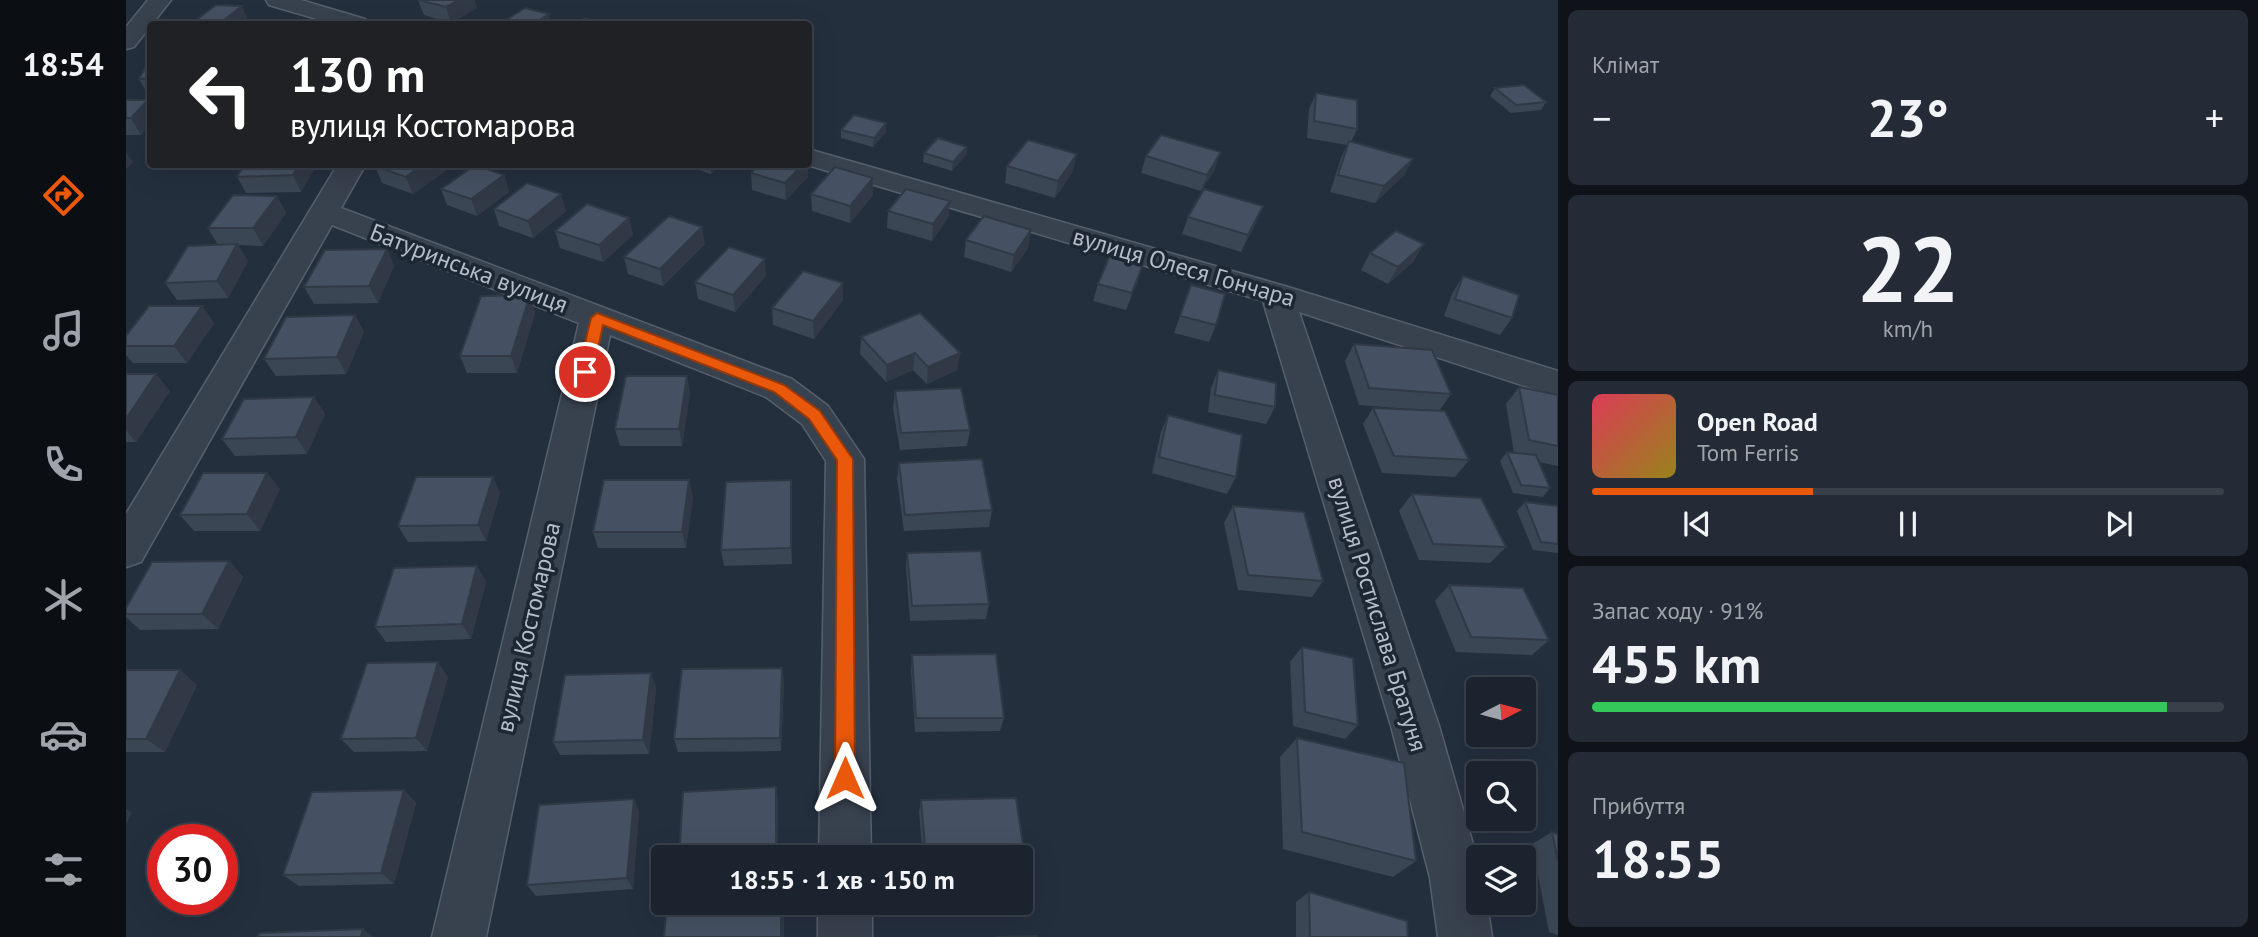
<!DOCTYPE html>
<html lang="uk">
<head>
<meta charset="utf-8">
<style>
	:root { --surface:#1b232e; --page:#242b36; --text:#f1f3f6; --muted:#a0a4aa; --line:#39404a; --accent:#ea580c }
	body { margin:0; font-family:"PT Sans",sans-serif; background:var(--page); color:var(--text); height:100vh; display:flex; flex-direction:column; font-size:26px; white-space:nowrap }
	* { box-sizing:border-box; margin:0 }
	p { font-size:23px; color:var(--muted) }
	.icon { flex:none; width:38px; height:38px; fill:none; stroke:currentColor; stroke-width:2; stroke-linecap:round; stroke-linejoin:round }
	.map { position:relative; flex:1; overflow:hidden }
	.panel { display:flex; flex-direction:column; gap:10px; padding:10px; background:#0f1319; width:700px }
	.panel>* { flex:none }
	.guide { position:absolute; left:21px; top:21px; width:665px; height:147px; border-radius:7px; box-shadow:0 7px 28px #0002,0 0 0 2px var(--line); background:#202124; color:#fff; overflow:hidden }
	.needle { width:46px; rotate:84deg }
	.fabs { position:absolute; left:1340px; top:677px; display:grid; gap:14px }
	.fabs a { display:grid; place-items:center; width:70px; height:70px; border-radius:7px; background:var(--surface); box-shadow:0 7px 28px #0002,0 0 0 2px var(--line); font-size:35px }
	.speed { position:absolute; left:21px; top:824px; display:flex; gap:14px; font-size:35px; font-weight:700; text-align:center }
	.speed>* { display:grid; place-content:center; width:91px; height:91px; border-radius:50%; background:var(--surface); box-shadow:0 7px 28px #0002,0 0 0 2px var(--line); line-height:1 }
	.speed .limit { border:10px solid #d22; background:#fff; color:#111 }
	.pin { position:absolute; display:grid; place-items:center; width:60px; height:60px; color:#fff; margin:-30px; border:4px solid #fff; border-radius:50%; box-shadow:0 2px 7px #0007 }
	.me { position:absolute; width:77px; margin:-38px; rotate:0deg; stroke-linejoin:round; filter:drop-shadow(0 0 5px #0008) }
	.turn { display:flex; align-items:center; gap:24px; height:147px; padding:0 28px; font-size:32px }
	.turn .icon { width:91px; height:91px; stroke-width:2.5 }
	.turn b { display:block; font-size:49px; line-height:60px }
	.big { font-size:52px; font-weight:700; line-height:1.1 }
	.panel .tile { flex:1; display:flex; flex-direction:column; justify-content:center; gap:10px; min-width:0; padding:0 24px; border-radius:10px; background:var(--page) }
	.panel .dial { align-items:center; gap:0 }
	.dial b { font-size:91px; line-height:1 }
	.song { display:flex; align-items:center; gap:21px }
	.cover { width:84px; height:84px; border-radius:10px; background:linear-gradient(135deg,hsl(350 70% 55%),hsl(50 70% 35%)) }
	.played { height:7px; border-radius:4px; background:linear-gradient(90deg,var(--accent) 35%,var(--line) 35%) }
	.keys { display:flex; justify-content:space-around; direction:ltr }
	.heat { display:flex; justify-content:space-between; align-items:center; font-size:38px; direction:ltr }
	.charge { height:10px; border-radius:5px; background:linear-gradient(90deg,#34c759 91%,var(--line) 0) }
	.trip { position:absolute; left:525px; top:845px; width:382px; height:70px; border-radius:7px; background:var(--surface); box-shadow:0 7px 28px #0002,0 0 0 2px var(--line); font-weight:700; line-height:70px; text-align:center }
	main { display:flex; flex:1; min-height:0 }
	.tab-bar { display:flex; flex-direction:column; width:126px; justify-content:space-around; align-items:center; background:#0b0e12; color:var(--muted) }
	.tab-bar .icon { width:49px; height:49px }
	.tab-bar .on { color:var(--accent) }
	.tab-bar b { font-size:32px; color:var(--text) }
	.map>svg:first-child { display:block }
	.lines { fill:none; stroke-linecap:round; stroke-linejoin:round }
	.minor-casing { stroke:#565f6c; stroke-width:3 }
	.minor { fill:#38414e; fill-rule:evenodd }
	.wall { fill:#3b4654 }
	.shaded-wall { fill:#303945 }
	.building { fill:#455162; stroke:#303945; stroke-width:2 }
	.route { fill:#ea580c; stroke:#983908; stroke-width:2 }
	.labels { text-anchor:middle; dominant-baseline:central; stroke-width:7; stroke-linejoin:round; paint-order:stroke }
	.street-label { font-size:24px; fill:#b4bcc9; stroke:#1d2633 }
</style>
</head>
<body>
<main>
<nav class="tab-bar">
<b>18:54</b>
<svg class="icon on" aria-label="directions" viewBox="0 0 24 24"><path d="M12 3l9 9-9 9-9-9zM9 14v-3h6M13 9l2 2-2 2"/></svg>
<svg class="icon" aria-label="music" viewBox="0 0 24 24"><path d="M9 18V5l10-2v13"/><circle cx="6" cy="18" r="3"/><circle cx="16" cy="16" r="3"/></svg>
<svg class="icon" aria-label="phone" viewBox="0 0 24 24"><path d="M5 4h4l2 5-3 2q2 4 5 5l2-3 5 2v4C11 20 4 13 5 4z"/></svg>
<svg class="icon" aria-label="climate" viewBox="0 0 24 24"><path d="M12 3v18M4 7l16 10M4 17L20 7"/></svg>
<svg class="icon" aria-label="car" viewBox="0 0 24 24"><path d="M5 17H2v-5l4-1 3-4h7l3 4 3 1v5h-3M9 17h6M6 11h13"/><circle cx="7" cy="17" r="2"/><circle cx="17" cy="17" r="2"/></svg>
<svg class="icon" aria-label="filters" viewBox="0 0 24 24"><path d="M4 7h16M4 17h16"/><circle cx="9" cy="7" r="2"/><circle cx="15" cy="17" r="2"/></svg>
</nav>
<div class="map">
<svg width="1432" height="937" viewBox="0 0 1432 937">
	<rect width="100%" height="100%" fill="#242f3e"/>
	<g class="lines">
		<g class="minor-casing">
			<g id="minor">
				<path d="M22 0H45L8 47 0 49V27Z"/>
				<path d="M140 0H175L239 19 243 24H208L143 5Z"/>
				<path d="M682 149 1162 287 1432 371V397L1173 312 1313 726 1353 865V903H1361L1366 937H1312L1304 878 1265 726 1137 301 678 164H682Z"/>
				<path d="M212 164H240L215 208 666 379 702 406 738 459 745 858H693L700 461 676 424 640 397 484 335 360 937H306L453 323 206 225 15 562 0 567V514Z"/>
				<rect x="692" y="903" width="54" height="34"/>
			</g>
		</g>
		<use href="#minor" class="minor"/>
	</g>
	<g class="wall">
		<path d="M292 0H348L351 8 325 23 298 15Z"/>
		<path d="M24 59V95H22L13 79Z"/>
		<path d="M1369 88 1420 102 1415 110 1385 113 1364 96Z"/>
		<path d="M1190 93 1231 129 1225 142 1287 159 1278 175 1249 203 1204 192 1215 158 1221 145 1181 138 1183 109Z"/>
		<path d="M0 100 24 104V124L15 135H0Z"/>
		<path d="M715 130 760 132 747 147 715 138Z"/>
		<path d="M841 147 840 155 826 171 797 162 798 153Z"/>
		<path d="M1020 156 1089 169 1075 191 1015 173Z"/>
		<path d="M119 164H187L189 168 175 192 120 193 111 177Z"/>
		<path d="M554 164H596L585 174Z"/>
		<path d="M633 164H681L682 177 660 200 626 190 625 173Z"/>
		<path d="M249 166 325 167 287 194 256 183Z"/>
		<path d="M881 166 947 171 929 198 879 183Z"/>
		<path d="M378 175 383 192 351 216 321 205 315 189Z"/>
		<path d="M685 194 747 195 724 223 686 211Z"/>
		<path d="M151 196 160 213 137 246 112 245 122 261 102 298 51 300 39 283 92 245 82 228Z"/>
		<path d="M824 201 822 218 806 241 761 228 762 211Z"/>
		<path d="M368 209 440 211 407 238 373 226Z"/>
		<path d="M1062 217 1130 223 1115 252 1056 234Z"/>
		<path d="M503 218 507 235 477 262 434 248 429 231Z"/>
		<path d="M905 230 902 248 885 272 838 257 840 240Z"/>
		<path d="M579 244 537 286 502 274 498 257Z"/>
		<path d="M261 249 268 266 252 303 188 304 178 287Z"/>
		<path d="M1244 253 1288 261 1262 284 1235 270Z"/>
		<path d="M640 276 609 312 572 299 569 282Z"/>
		<path d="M1337 276 1386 318 1374 335 1318 316 1326 294Z"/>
		<path d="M1012 281 1000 310 967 301 972 284Z"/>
		<path d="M1065 285 1090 325 1083 342 1048 333Z"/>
		<path d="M404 295 409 313 391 373H341L334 356Z"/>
		<path d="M717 300 688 339 647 325 646 308Z"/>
		<path d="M76 306 88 323 61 363H7L0 355V336Z"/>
		<path d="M229 315 238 332 220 374 150 376 138 359Z"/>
		<path d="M735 337 834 353 831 370 801 384 787 370 760 382 734 354Z"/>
		<path d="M1228 344 1325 394 1313 411 1343 460 1329 477 1256 473 1237 424 1247 408 1294 410 1233 405 1219 361Z"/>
		<path d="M1092 370 1149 407 1140 424 1082 412 1085 388Z"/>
		<path d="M0 374 44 391 10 442H0Z"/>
		<path d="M561 376 564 393 556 446H494L489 429Z"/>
		<path d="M1393 387 1432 395V466L1413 462 1424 488 1417 497 1387 493 1374 461 1381 452 1388 453 1380 404Z"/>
		<path d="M769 391 844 430 841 446 774 450 767 408Z"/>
		<path d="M188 397 199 414 181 454 109 456 96 439Z"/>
		<path d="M1042 415 1110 477 1101 494 1026 473 1035 432Z"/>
		<path d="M773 463 866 510 863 527 778 531 771 479Z"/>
		<path d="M367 477 374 493 360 541 282 542 272 526Z"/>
		<path d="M665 480 666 564 598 566 595 550Z"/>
		<path d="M154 489 134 531H68L54 515Z"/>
		<path d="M1286 494 1380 547 1364 563 1293 560 1273 511Z"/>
		<path d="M567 497 560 548H472L467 532Z"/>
		<path d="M1399 502 1432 507V553L1407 550 1391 511Z"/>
		<path d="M1107 506 1197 581 1186 597 1112 590 1098 523Z"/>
		<path d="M781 553 863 604 860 619 784 621 780 568Z"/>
		<path d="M103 561 117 577 92 629 14 630 0 617V608Z"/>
		<path d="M351 566 360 582 345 639 260 642 249 627Z"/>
		<path d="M1323 585 1423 640 1406 655 1330 652 1309 601Z"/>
		<path d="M1176 647 1232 725 1219 739 1167 726 1164 662Z"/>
		<path d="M786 655 878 718 874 731 789 732 785 670Z"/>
		<path d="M0 670H54L71 685 39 752H0Z"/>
		<path d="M525 673 530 688 523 754 434 755 427 742Z"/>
		<path d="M322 677 301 751 228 752 215 739Z"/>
		<path d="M658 682 655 751 552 752 548 739Z"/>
		<path d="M1171 738 1290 861 1267 877 1157 849 1154 757Z"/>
		<path d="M278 790 290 803 268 884 173 886 157 875Z"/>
		<path d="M890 798 902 878 896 889H894V858H797L793 812 795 800Z"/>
		<path d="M508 799 513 812 507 889 410 896 401 885Z"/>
		<path d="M1426 832 1432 834V935L1423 932 1406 844Z"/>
		<path d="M1183 892 1282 937H1170V902Z"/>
	</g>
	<g class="shaded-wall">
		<path d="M333 0H348L351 8 325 23 320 7Z"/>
		<path d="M116 6 123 22 120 24H93Z"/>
		<path d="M423 14 425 24H407Z"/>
		<path d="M684 88V105L682 106V89Z"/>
		<path d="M22 100 24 104V124L15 135 5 118Z"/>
		<path d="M760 123V132L747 147 748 138Z"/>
		<path d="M841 147 840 155 826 171 827 162Z"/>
		<path d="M0 152 7 162 0 169Z"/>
		<path d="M1095 152 1089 169 1075 191 1081 175Z"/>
		<path d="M951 154 947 171 929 198 932 181Z"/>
		<path d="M1287 159 1278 175 1249 203 1258 186Z"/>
		<path d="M173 164H187L189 168 175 192 167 175Z"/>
		<path d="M297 164H324L325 167 287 194 280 177Z"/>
		<path d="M584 164H596L585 174Z"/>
		<path d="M677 164H681L682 177 660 200 659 183Z"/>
		<path d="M378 175 383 192 351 216 345 199Z"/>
		<path d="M747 178V195L724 223V206Z"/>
		<path d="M435 194 440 211 407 238 402 221Z"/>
		<path d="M151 196 160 213 137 246 127 228Z"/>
		<path d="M824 201 822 218 806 241 807 224Z"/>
		<path d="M1137 206 1130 223 1115 252 1122 235Z"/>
		<path d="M503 218 507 235 477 262 473 245Z"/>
		<path d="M576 227 579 244 537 286 534 269Z"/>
		<path d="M905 230 902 248 885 272 888 255Z"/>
		<path d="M111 244 122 261 102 298 91 281Z"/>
		<path d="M1298 244 1288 261 1262 284 1272 267Z"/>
		<path d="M261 249 268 266 252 303 243 286Z"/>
		<path d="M639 259 640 276 609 312 607 295Z"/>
		<path d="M1017 264 1012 281 1000 310 1006 293Z"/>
		<path d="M717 283V300L688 339 687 321Z"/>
		<path d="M404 295 409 313 391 373 385 356Z"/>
		<path d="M76 306 88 323 61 363 48 346Z"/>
		<path d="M229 315 238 332 220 374 211 357Z"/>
		<path d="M789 353 787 370 760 382 761 365Z"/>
		<path d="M834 353 831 370 801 384 802 367Z"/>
		<path d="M30 374 44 391 10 442 0 430V419Z"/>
		<path d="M561 376 564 393 556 446 553 429Z"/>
		<path d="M188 397 199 414 181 454 170 437Z"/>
		<path d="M141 473 154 489 134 531 121 514Z"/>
		<path d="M367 477 374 493 360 541 352 525Z"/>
		<path d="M563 480 567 497 560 548 556 532Z"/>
		<path d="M665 480 666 497V564L665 548Z"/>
		<path d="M103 561 117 577 92 629 76 614Z"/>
		<path d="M351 566 360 582 345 639 336 624Z"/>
		<path d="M312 662 322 677 301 751 290 738Z"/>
		<path d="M656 668 658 682 655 751 654 738Z"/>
		<path d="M54 670 71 685 39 752 20 739Z"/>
		<path d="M525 673 530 688 523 754 517 740Z"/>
		<path d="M650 787 652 800V858H650Z"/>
		<path d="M278 790 290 803 268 884 255 873Z"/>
		<path d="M508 799 513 812 507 889 501 878Z"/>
		<path d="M0 809 6 812 0 825Z"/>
		<rect x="655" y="903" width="3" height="34"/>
		<path d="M237 929 248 937H235Z"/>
	</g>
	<g class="building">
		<path d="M293 0H333L320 7Z"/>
		<path d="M90 5 116 6 93 24 66 23Z"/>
		<path d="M399 8 423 14 407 24H381L375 23Z"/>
		<path d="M459 18 483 24H449Z"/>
		<path d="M24 59V78L13 79Z"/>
		<path d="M1398 85 1420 102 1390 105 1369 88Z"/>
		<path d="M1190 93 1231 100V129L1188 121Z"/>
		<path d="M0 100H22L5 118H0Z"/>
		<path d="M728 115 760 123 748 138 715 130Z"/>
		<path d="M1035 135 1095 152 1081 175 1020 156Z"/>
		<path d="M812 138 841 147 827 162 798 153Z"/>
		<path d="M902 140 951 154 932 181 881 166Z"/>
		<path d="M1223 141 1287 159 1258 186 1212 175Z"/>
		<path d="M119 164H173L167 175 111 177Z"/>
		<path d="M252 164H297L280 177 249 166Z"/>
		<path d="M633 164H677L659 183 625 173Z"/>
		<path d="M349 165 378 175 345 199 315 189Z"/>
		<path d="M709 167 747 178 724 206 685 194Z"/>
		<path d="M401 183 435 194 402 221 368 209Z"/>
		<path d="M780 189 824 201 807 224 762 211Z"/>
		<path d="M1078 189 1137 206 1122 235 1062 217Z"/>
		<path d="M107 195 151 196 127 228H82Z"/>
		<path d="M461 204 503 218 473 245 429 231Z"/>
		<path d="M543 216 576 227 534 269 498 257Z"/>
		<path d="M858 216 905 230 888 255 840 240Z"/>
		<path d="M1270 231 1298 244 1272 267 1244 253Z"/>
		<path d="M111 244 91 281 39 283 62 246Z"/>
		<path d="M603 247 639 259 607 295 569 282Z"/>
		<path d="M261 249 243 286 178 287 199 250Z"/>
		<path d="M984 255 1017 264 1006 293 972 284Z"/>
		<path d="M677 271 717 283 687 321 646 308Z"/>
		<path d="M1337 276 1393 295 1386 318 1329 299Z"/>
		<path d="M1065 285 1099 294 1090 325 1054 316Z"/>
		<path d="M404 295 385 356H334L355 296Z"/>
		<path d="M23 306H76L48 346H0V336Z"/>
		<path d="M794 313 834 353 802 367 789 353 761 365 735 337Z"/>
		<path d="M229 315 211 357 138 359 160 317Z"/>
		<path d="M1228 344 1306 350 1325 394 1243 388Z"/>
		<path d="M1092 370 1150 383 1149 407 1089 395Z"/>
		<path d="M0 374H30L0 419Z"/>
		<path d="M500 376H561L553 429H489Z"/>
		<path d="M1393 387 1432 395V446L1403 440Z"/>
		<path d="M835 388 844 430 775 433 769 391Z"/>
		<path d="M188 397 170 437 96 439 118 399Z"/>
		<path d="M1247 408 1319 411 1343 460 1268 456Z"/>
		<path d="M1042 415 1116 435 1110 477 1033 457Z"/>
		<path d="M1381 452 1410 455 1424 488 1395 485Z"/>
		<path d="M856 459 866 510 779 515 773 463Z"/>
		<path d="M77 473H141L121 514 54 515Z"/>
		<path d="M290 477H367L352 525 272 526Z"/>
		<path d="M478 480H563L556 532H467Z"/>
		<path d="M665 480V548L595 550 600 482Z"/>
		<path d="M1286 494 1355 498 1380 547 1307 544Z"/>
		<path d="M1399 502 1432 506V544L1415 542Z"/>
		<path d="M1107 506 1178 512 1197 581 1122 575Z"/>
		<path d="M855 551 863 604 786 606 781 553Z"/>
		<path d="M103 561 76 614H0V608L26 562Z"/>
		<path d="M351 566 336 624 249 627 268 568Z"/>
		<path d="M1323 585 1397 588 1423 640 1345 637Z"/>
		<path d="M1176 647 1227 658 1232 725 1179 712Z"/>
		<path d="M870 654 878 718H790L786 655Z"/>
		<path d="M312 662 290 738 215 739 241 663Z"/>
		<path d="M656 668 654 738 548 739 556 669Z"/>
		<path d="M0 670H54L20 739H0Z"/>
		<path d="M525 673 517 740 427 742 439 675Z"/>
		<path d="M1171 738 1278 763 1290 861 1176 832Z"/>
		<path d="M650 787V858H553L557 792Z"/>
		<path d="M278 790 255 873 157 875 186 792Z"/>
		<path d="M890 798 902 878H894V858H800L795 800Z"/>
		<path d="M508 799 501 878 401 885 413 805Z"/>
		<path d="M1426 832 1432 834V861Z"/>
		<path d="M1183 892 1281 921 1282 937H1184Z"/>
		<path d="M541 903H655V937H538Z"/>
		<path d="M237 929 235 937H132L133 933Z"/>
		<path d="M911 936V937H870Z"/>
	</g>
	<path class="route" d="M471 313 658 385 694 411 724 455 727 459 729 778 726 785 719 788 712 785 709 778 711 460 683 419 648 392 477 325 467 372 459 377 454 375 452 372 465 318Z"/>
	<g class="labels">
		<g class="street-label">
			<text transform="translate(1058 267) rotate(16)">вулиця Олеся Гончара</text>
			<text transform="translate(343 268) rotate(21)">Батуринська вулиця</text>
			<text transform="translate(1252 614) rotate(73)">вулиця Ростислава Братуня</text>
			<text transform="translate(402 627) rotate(-77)">вулиця Костомарова</text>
		</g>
	</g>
</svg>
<div class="fabs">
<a><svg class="needle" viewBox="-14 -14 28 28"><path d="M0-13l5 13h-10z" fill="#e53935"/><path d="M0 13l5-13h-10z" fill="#a0a4aa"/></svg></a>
<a><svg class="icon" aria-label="search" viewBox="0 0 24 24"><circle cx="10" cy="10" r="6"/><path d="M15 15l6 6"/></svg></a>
<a><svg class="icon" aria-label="layers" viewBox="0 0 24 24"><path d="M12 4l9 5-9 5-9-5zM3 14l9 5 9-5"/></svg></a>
</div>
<div class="speed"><div class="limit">30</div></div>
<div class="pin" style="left:459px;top:372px;background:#d93025"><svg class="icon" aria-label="arrive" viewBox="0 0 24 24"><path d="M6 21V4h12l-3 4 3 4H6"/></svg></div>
<svg class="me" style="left:719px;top:778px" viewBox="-20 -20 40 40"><path d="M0-17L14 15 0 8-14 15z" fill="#ea580c" stroke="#fff" stroke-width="4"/></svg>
<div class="trip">18:55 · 1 хв · 150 m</div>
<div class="guide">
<div class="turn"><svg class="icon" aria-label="left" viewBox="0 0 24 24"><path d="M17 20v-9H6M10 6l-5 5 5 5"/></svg><div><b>130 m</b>вулиця Костомарова</div></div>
</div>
</div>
<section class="panel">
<div class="tile"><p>Клімат</p>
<div class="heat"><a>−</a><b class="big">23°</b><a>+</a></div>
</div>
<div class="tile dial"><b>22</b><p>km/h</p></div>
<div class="tile">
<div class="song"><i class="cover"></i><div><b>Open Road</b><p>Tom Ferris</p></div></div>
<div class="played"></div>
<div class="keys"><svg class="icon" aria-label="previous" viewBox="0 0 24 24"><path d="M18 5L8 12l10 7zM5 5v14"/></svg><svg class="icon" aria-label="pause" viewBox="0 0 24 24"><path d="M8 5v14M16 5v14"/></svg><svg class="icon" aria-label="next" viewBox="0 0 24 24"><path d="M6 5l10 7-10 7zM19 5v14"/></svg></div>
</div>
<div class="tile"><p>Запас ходу · 91%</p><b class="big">455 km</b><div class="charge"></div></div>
<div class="tile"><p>Прибуття</p><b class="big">18:55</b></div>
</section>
</main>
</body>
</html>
